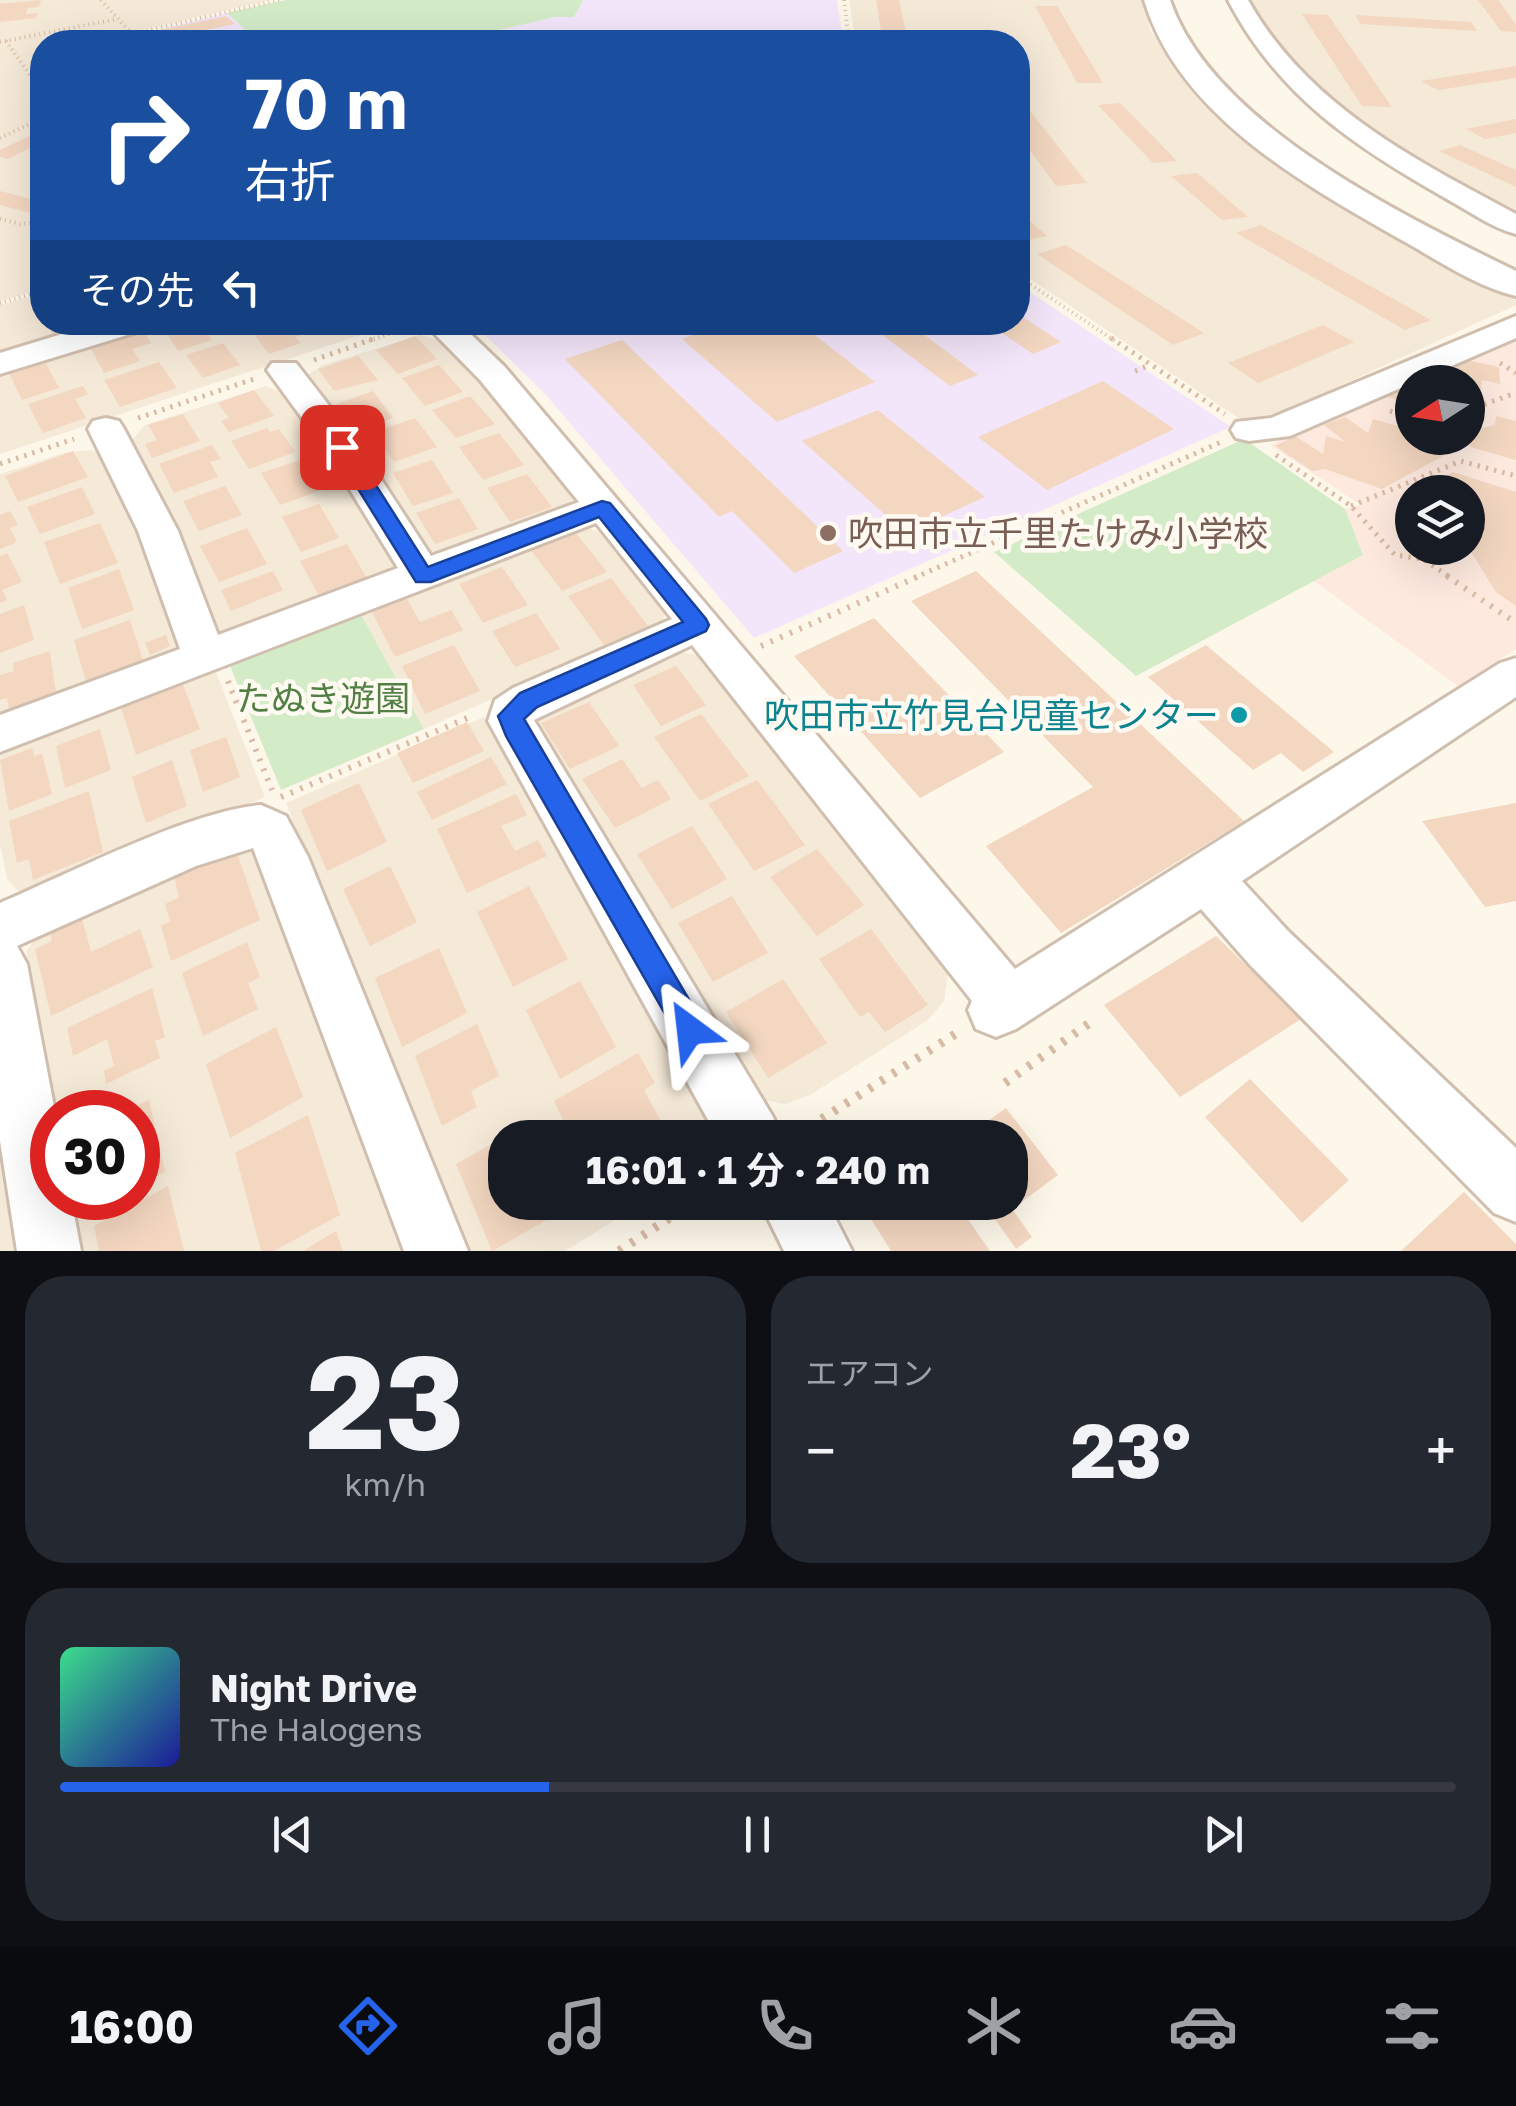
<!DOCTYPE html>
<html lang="ja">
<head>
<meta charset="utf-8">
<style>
	:root { --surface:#171b24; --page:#242831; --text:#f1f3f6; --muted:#9ea1a6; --line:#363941; --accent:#2563eb }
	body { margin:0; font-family:"Golos Text","Noto Sans JP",sans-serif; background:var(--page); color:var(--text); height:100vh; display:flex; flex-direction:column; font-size:38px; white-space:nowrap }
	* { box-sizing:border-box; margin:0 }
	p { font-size:32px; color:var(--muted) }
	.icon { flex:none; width:55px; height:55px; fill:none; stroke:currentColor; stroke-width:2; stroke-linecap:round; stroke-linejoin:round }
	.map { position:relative; height:1251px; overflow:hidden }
	.sheet { display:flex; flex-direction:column; gap:25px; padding:25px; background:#0d0f14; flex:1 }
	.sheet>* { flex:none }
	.hud { position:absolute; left:30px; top:30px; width:1000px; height:305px; border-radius:40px; box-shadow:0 10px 40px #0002; background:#1a4fa0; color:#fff; overflow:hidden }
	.needle { width:65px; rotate:258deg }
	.fabs { position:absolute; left:1395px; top:365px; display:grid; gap:20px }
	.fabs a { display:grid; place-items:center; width:90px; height:90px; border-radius:50%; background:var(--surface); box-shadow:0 10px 40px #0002; font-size:50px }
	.speed { position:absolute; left:30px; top:1090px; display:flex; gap:20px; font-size:50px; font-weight:700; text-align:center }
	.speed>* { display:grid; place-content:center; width:130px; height:130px; border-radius:50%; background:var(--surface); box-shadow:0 10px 40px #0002; line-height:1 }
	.speed .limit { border:15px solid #d22; background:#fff; color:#111 }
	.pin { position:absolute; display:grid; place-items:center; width:85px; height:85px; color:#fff; margin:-42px; border-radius:20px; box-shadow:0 5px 15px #0006 }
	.me { position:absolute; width:110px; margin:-55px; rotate:330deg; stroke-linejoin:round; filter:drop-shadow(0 0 8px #0008) }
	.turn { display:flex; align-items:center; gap:35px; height:210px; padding:0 50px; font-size:45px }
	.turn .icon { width:130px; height:130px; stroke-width:2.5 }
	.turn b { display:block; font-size:70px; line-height:85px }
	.then { display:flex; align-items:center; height:95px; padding:0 50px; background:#0003; gap:20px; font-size:38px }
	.big { font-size:75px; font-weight:700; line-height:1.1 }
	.sheet .widget { flex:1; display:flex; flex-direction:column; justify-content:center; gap:15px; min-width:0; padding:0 35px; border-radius:40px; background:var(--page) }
	.sheet .dial { align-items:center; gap:0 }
	.dial b { font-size:130px; line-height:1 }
	.song { display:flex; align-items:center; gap:30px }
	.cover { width:120px; height:120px; border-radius:15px; background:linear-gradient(135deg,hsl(150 70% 55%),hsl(240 70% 35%)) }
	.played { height:10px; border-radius:5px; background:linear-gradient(90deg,var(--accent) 35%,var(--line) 35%) }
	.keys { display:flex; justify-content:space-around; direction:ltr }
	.heat { display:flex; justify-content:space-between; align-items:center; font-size:55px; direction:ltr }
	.sheet .tiles { flex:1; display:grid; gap:25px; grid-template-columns:1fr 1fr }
	.widget:last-child { grid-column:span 2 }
	.trip { position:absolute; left:488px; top:1120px; width:540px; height:100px; border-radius:40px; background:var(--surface); box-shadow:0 10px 40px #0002; font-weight:700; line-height:100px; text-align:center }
	.tab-bar { display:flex; height:160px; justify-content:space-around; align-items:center; background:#090b0e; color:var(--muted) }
	.tab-bar .icon { width:70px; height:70px }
	.tab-bar .current { color:var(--accent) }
	.tab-bar b { font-size:45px; color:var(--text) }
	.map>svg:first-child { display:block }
	.residential { fill:#f5e9d8 }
	.commercial { fill:#fde9de; fill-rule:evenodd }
	.education { fill:#f4e6fa }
	.green { fill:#d4ebc8 }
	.building { fill:#f3d7c1 }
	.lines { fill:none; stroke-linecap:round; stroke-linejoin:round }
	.minor-casing { stroke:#d0bfaf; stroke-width:6 }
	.tertiary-casing { stroke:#d0bfaf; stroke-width:6 }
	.path-far3 { stroke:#d8bba4; stroke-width:4; stroke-dasharray:1 4; stroke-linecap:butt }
	.path-far2 { stroke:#d8bba4; stroke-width:5; stroke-dasharray:2.5 6; stroke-linecap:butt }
	.path-far1 { stroke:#d8bba4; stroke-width:6; stroke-dasharray:2.5 8; stroke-linecap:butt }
	.path { stroke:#d8bba4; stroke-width:9; stroke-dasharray:4 10; stroke-linecap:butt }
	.minor { fill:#fff; fill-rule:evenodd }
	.tertiary { fill:#fff; fill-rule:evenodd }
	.route { fill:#2563eb; stroke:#184099; stroke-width:2.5 }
	.education-dot { fill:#8d6e63; stroke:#fffaf1; stroke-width:4 }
	.culture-dot { fill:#0f9aa8; stroke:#fffaf1; stroke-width:4 }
	.labels { text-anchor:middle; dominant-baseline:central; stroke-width:9; stroke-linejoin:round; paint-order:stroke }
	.education-label { font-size:35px; fill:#785e54; stroke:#fffaf1; text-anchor:start }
	.park-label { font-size:35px; fill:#527f43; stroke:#fffaf1 }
	.culture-label { font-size:35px; fill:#0d838f; stroke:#fffaf1; text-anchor:end }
</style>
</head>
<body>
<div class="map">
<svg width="1516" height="1251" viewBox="0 0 1516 1251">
	<rect width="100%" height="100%" fill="#fdf7ea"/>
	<g class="residential">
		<path d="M0 0H270L120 35 125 42H42V289L0 301Z"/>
		<path d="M849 0H1143L1150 30 1192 92 1241 136 1300 182 1391 236 1516 300V305L1283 412 1240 419 1018 271V42H856Z"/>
		<path d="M1249 0H1516V215L1429 169 1370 130 1299 74 1263 31Z"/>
		<path d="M42 293V322L115 323 0 357V305Z"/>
		<path d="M159 323H397L0 454V371Z"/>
		<path d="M420 335 444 342 509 412 569 488 573 497 570 506 438 553 424 550 309 381V374L323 365Z"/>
		<path d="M266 386 284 393 328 452 398 570 220 635 166 503 132 440 145 425Z"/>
		<path d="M91 450 101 453 124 493 179 640 177 645 170 655 0 720V474L64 453Z"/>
		<path d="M587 528 605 534 663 605 665 614 661 624 424 729 359 611 569 531Z"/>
		<path d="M676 651 702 656 944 962 948 974 944 1001 928 1020 810 1095 786 1104 767 1101 757 1093 535 724 536 718Z"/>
		<path d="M214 667 265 797 52 888 36 893 17 890 7 879 0 844V751Z"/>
		<path d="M484 717 595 908 717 1131V1137L505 1138V1202L643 1203 565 1251H465L286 803Z"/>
		<path d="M247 846 255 849 405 1251H79L68 1198H138V1112H52L25 969 27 950 43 929 68 916Z"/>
		<path d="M0 1118 20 1251H0Z"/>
	</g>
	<path class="commercial" d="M1516 339V649L1458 686 1314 581 1363 555 1345 509 1361 505 1270 445 1501 340ZM1412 382H1468V438H1412ZM1412 492H1468V548H1412Z"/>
	<g class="education">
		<path d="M583 0H837L843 42H447L555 17H574Z"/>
		<path d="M227 13 258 42H160L150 32Z"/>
		<path d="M1018 284 1231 427 754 638 545 394 473 323 1018 322Z"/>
	</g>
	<g class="green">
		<path d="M286 0H583L574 17H555L447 42H258L227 13Z"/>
		<path d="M1244 439 1345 509 1363 555 1136 676 994 552Z"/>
		<path d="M359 611 424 729 281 790 228 661Z"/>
	</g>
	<g class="building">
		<path d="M41 0 39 7 28 8 26 14 37 13 36 18 0 22V4Z"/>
		<path d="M876 0H899L908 42H883Z"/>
		<path d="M1478 0H1498L1516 24V32L1501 31Z"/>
		<path d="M1035 6H1057L1103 83H1077Z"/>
		<path d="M1302 14 1328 15 1392 107 1362 106Z"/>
		<path d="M1356 15 1471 22 1477 31 1360 24Z"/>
		<path d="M226 16 235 24 200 31 212 42H167L155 31Z"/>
		<path d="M1516 66V78L1438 90 1421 81Z"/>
		<path d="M1120 103 1177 161 1153 163 1098 105Z"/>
		<path d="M1030 111 1087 183 1056 186 1018 134V112Z"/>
		<path d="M1516 119V133L1485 139 1466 129Z"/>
		<path d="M42 130V142L8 159 0 157V150Z"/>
		<path d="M1460 145 1516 170V187L1439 151Z"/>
		<path d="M1197 173 1248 217 1222 220 1171 176Z"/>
		<path d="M0 191 42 202V216L0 205Z"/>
		<path d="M1018 210 1047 236 1018 242Z"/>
		<path d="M1261 225 1431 320 1405 330 1236 233Z"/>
		<path d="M1066 245 1204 333 1173 345 1037 254Z"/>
		<path d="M1018 314 1061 342 1033 354 986 322H1018Z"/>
		<path d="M46 322H96V323L53 336Z"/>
		<path d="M172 322H200L212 340 178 351 162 325Z"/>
		<path d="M282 322H303L310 332 295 337 301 343 269 354 252 332Z"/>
		<path d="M728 322H798L875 382 777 422 682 339Z"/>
		<path d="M865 322H907L978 375 950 386Z"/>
		<path d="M1323 325 1354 342 1258 383 1228 363Z"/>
		<path d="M144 332 151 343 132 349 140 361 104 373 91 349Z"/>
		<path d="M415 336 437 359 398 374 376 350Z"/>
		<path d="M622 340 843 551 794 573 732 511 719 517 565 359Z"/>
		<path d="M223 343 240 365 203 378 186 355Z"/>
		<path d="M358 356 378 380 334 391 318 369Z"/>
		<path d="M44 360 59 388 22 400 8 371Z"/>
		<path d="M1467 360 1499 367 1500 384 1482 380 1481 393 1468 390V382H1416Z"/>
		<path d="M159 362 177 388 120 407 104 380Z"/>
		<path d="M439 365 463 392 425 406 402 378Z"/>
		<path d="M1103 381 1174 429 1047 490 978 437Z"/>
		<path d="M1412 384V404L1385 396Z"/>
		<path d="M83 386 88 394 75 399 86 418 43 433 28 404Z"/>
		<path d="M254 390 274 416 229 432 221 421 229 418 218 403Z"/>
		<path d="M373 391 393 418 356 431 336 404Z"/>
		<path d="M470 396 495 424 456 438 432 410Z"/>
		<path d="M878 410 985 497 906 533 802 441Z"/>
		<path d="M183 414 200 441 152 458 145 444 157 440 148 425Z"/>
		<path d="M1496 416 1516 421V460L1470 447 1469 442 1458 439 1468 438V432L1495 425Z"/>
		<path d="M1345 417 1368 433 1373 419 1412 430V438L1453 441 1456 449 1382 489 1325 469 1312 471 1275 446 1295 436 1323 454 1326 436 1346 442 1324 425Z"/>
		<path d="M415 418 437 447 394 462 374 432Z"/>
		<path d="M267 428 270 432 279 429 295 452 249 469 231 441Z"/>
		<path d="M499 433 524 465 483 480 459 447Z"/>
		<path d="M212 445 221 459 210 462 218 477 174 493 159 464Z"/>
		<path d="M73 451 88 477 18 502 5 476Z"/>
		<path d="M300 460 309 476 318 473 327 488 280 505 261 473Z"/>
		<path d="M432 460 453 493 413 506 393 473Z"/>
		<path d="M1453 472 1516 492V606L1496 592 1468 547V492H1432L1428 486Z"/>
		<path d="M527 474 552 507 510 522 487 488Z"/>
		<path d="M225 486 242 515 199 531 183 501Z"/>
		<path d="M82 487 95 514 40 534 27 507Z"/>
		<path d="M459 498 478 529 435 544 416 513Z"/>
		<path d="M319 504 339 538 301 552 282 517Z"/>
		<path d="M10 511 18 525 10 528 17 542 0 549V515Z"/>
		<path d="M100 523 118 563 60 584 44 542Z"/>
		<path d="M571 527 607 572 562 591 527 545Z"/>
		<path d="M247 528 267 564 219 582 200 546Z"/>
		<path d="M347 544 368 580 320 598 300 561Z"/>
		<path d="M7 553 22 582 2 590 7 600 0 603V556Z"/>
		<path d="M502 567 528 605 483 623 459 584Z"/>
		<path d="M119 569 134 610 82 629 68 588Z"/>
		<path d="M273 571 283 590 231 611 221 590Z"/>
		<path d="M976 571 1244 821 1061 933 986 846 1093 787 911 601Z"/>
		<path d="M611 578 648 626 604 645 568 596Z"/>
		<path d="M406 597 420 622 451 610 463 630 395 657 371 610Z"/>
		<path d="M24 605 34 640 0 653V614Z"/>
		<path d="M536 613 560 649 515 667 492 631Z"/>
		<path d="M874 618 1004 752 920 798 794 656Z"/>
		<path d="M130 620 143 660 86 682 74 640Z"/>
		<path d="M166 635 170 646 150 655 145 643Z"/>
		<path d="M454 645 480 691 425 714 402 666Z"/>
		<path d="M1206 645 1334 752 1303 772 1281 753 1253 770 1148 677Z"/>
		<path d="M50 651 56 694 9 709 7 698 0 700V675L14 671 13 663Z"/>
		<path d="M676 666 706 705 661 726 633 685Z"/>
		<path d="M180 677 200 729 136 755 119 701Z"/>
		<path d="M589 702 619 746 570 769 541 723Z"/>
		<path d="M701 714 749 776 700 801 654 737Z"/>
		<path d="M467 722 484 751 413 783 397 753Z"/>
		<path d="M100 729 111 770 65 788 56 746Z"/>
		<path d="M226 737 240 777 203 792 190 750Z"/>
		<path d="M32 748 34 756 42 753 52 794 9 811 0 760Z"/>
		<path d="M491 757 507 784 432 820 417 792Z"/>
		<path d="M622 759 642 788 658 780 671 799 615 828 582 779Z"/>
		<path d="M172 760 187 806 146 823 132 777Z"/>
		<path d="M757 780 805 845 754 871 708 804Z"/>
		<path d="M359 783 387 842 327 871 301 810Z"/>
		<path d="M89 791 103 852 33 880 29 859 17 863 9 821Z"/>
		<path d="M516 794 527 815 501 826 515 851 538 840 547 856 467 893 437 829Z"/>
		<path d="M1516 803V901L1485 907 1422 821Z"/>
		<path d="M692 826 727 879 672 909 637 854Z"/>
		<path d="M817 849 864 905 817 936 770 877Z"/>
		<path d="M236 850 260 920 171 961 161 926 170 921 165 904 179 897 174 877Z"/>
		<path d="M390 866 417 922 370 946 343 889Z"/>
		<path d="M529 886 568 959 513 987 477 912Z"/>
		<path d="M732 896 768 953 713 982 678 923Z"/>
		<path d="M82 918 91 952 140 929 153 967 51 1016 35 949 52 941 50 933Z"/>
		<path d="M871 929 928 1005 885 1032 869 1012 860 1017 819 959Z"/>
		<path d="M1216 936 1301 1019 1180 1097 1104 1005Z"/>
		<path d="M247 942 260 977 248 983 258 1009 203 1036 182 973Z"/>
		<path d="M439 948 467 1013 402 1047 375 978Z"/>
		<path d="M783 979 827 1043 768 1078 726 1012Z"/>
		<path d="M580 981 616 1047 560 1079 526 1010Z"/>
		<path d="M152 988 165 1037 155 1041 160 1058 106 1084 104 1071 114 1066 107 1039 73 1056 67 1028Z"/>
		<path d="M477 1024 499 1076 471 1091 477 1107 442 1126 415 1056Z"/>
		<path d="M276 1027 303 1097 230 1138 206 1064Z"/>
		<path d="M638 1053 655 1083 644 1090 670 1138H572L554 1101Z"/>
		<path d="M1250 1079 1349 1180 1302 1223 1205 1117Z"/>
		<path d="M149 1100 165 1172 138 1186V1112H123Z"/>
		<path d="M1006 1108 1058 1175 1012 1209 1032 1237 1016 1249 983 1202H1010V1138H964Z"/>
		<path d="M308 1115 340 1215 274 1251H261L235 1153Z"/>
		<path d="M517 1130 521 1138H505V1202H561L564 1210 492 1251 456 1164Z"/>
		<path d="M168 1186 184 1251H99L94 1226Z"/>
		<path d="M1464 1192 1516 1244V1251H1401Z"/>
		<path d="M878 1202H956L990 1251H891L866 1211Z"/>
		<path d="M336 1231 343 1251H303Z"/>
	</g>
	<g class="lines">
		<g class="minor-casing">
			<g id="minor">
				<path d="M1228 0H1248C1307 105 1413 159 1516 214V234C1492 228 1469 211 1447 199 1355 147 1278 96 1228 0Z"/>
				<path d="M1516 316V338L1290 436 1249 441 1236 438 1231 430 1236 422 1271 418Z"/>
				<path d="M101 322H152L147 329 0 374V353Z"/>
				<path d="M423 322H458L504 366 1015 969 1500 663 1516 658V697L1242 881 1288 931 1516 1148V1222L1494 1213 1250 965 1201 909 1016 1029 996 1037 976 1029 968 1010 972 1001 692 645 534 720 773 1117 782 1138H718L488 721 495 700 513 688 672 619 596 523 0 752V715L180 649 138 531 88 429 93 421 106 418 119 421 124 429 178 531 218 635 398 568 326 451 267 370 272 363H296L355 439 431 556 579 502 480 380Z"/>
				<path d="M261 805 286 816 308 857 468 1251H404L253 848 196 866 17 946 27 964 55 1112 52 1198H71L81 1251H17L0 1141V903C71 873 187 812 261 805Z"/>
				<path d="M760 1202H827L852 1251H784Z"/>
			</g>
		</g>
		<g class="tertiary-casing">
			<path id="tertiary" d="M1144 0H1170C1212 124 1404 216 1516 271V296C1478 287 1440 262 1407 243 1307 186 1179 117 1144 0Z"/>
		</g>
		<g class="path-far3">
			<path d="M101 0 139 42"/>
			<path d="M844 0 849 42"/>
			<path d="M132 34 279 0"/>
			<path d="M6 41 42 92"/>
			<path d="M0 42 117 19"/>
			<path d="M0 138 42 118"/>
			<path d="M0 219 20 224 42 222"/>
			<path d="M39 222 42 237"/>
			<path d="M1018 276 1115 341"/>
			<path d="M0 303 42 291"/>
			<path d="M369 341 411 326"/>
		</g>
		<g class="path-far2">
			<path d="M1111 338 1225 414"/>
			<path d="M314 360 376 338"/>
			<path d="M1500 363 1516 373"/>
			<path d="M1135 371 1150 365"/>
			<path d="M1468 410 1516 393"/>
			<path d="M1390 411 1412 418"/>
			<path d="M138 418 254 379"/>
			<path d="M1276 455 1351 506 1395 555 1423 559 1451 578"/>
			<path d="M0 464 74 439"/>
			<path d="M1351 506 1461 461 1516 476"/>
			<path d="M914 578 1221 442"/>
		</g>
		<g class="path-far1">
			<path d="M1447 576 1516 623"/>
			<path d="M761 646 919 576"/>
			<path d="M228 681 272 790"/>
			<path d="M281 797 472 716"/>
		</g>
		<g class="path">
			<path d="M1005 1083 1091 1022"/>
			<path d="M798 1134 960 1031"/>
			<path d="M619 1251 694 1202"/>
		</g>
		<use href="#minor" class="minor"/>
		<use href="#tertiary" class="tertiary"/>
	</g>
	<path class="route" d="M342 441 349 443 428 567 602 501 610 503 706 619 709 625 706 631 537 707 524 719 701 1020 706 1030 701 1040 690 1045 680 1040 506 736 498 716 520 693 683 622 599 517 431 582H416L332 447Z"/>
	<circle class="education-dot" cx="828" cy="533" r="10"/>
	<circle class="culture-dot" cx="1239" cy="715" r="10"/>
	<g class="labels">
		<g class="education-label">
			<text x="848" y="533">吹田市立千里たけみ小学校</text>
		</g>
		<g class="park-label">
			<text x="323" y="698">たぬき遊園</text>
		</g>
		<g class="culture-label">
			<text x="1219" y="715">吹田市立竹見台児童センター</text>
		</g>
	</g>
</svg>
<div class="fabs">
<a><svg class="needle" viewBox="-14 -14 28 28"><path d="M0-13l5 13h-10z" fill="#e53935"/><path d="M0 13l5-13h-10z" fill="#9ea1a6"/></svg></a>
<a><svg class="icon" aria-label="layers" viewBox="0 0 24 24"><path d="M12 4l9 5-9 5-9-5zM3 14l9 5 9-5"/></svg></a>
</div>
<div class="speed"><div class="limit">30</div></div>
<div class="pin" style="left:342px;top:447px;background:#d93025"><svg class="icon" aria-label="arrive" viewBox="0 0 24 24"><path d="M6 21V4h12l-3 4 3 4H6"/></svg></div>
<svg class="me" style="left:690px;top:1030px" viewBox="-20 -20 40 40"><path d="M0-17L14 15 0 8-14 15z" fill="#2563eb" stroke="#fff" stroke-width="4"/></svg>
<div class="trip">16:01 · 1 分 · 240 m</div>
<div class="hud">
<div class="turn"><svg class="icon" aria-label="right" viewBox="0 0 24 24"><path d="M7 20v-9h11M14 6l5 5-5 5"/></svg><div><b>70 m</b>右折</div></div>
<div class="then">その先<svg class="icon" aria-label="left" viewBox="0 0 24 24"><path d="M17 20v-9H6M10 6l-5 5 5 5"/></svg></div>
</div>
</div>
<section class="sheet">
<div class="tiles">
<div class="widget dial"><b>23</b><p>km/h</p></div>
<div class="widget"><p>エアコン</p>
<div class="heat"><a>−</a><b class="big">23°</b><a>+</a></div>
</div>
<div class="widget">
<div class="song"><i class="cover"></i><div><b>Night Drive</b><p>The Halogens</p></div></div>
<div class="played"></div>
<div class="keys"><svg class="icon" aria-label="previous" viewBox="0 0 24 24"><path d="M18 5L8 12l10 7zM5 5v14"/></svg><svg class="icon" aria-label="pause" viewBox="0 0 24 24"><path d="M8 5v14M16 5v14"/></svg><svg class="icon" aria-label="next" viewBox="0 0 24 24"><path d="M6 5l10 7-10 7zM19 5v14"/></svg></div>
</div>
</div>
</section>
<nav class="tab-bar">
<b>16:00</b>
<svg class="icon current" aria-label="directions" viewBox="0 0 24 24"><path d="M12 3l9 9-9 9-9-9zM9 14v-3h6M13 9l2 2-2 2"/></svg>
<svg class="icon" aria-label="music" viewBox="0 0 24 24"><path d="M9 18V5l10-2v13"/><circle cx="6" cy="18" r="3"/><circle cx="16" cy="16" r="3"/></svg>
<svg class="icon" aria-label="phone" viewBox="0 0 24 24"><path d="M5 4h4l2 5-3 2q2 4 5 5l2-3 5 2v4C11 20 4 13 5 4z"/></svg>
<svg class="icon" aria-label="climate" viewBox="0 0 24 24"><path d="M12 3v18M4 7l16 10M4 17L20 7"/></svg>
<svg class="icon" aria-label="car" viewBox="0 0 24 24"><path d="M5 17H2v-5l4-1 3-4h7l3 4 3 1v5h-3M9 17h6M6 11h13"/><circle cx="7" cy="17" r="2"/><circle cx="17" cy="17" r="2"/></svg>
<svg class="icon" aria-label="filters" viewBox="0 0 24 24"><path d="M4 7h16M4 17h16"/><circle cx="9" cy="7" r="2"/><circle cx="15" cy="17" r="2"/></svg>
</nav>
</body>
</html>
